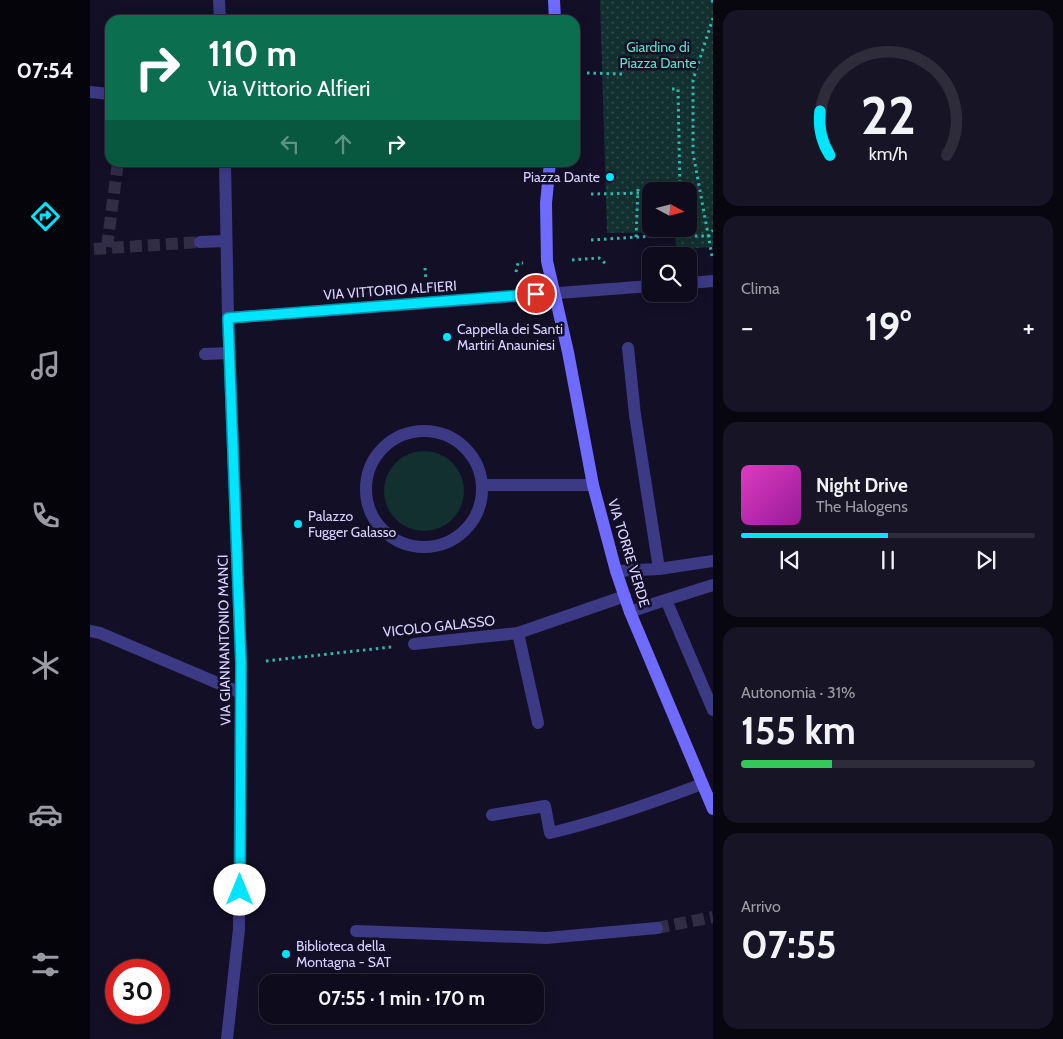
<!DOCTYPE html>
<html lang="it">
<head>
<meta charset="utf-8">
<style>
	:root { --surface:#0e0b1c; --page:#171425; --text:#f1f3f6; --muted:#9b9ba3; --line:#2e2b3b; --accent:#00e5ff }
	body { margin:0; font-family:Cabin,sans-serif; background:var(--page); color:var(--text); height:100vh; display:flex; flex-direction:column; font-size:19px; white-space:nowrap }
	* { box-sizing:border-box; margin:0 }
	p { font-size:16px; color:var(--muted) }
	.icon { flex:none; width:28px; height:28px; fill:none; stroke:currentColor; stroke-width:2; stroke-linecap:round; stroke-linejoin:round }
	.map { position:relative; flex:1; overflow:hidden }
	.side { display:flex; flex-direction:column; gap:10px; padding:10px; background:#08060f; width:350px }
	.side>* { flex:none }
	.top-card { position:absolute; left:15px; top:15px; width:475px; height:152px; border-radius:15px; box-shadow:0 2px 12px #0003,0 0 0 1px var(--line); background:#0b6e4f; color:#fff; overflow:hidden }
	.needle { width:32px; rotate:97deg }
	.buttons { position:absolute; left:552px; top:182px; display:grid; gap:10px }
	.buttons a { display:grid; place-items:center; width:55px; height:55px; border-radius:10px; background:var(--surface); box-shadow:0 2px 12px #0003,0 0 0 1px var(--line); font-size:25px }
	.speed { position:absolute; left:15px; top:959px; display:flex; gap:10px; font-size:25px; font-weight:700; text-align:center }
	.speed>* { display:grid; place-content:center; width:65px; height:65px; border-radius:50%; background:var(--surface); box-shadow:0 2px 12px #0003,0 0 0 1px var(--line); line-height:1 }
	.speed .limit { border:8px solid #d22; background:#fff; color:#111 }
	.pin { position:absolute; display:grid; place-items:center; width:42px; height:42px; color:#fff; margin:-21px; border:2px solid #fff; border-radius:50%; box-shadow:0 1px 5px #0007 }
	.me { position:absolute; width:55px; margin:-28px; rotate:0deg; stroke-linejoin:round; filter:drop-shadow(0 0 4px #0008) }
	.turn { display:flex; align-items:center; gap:18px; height:105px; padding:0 20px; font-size:22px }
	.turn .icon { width:65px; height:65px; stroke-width:2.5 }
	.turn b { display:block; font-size:35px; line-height:42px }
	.lanes { display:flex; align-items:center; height:48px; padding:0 20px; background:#0003; justify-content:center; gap:25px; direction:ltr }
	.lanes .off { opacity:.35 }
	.big { font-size:38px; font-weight:700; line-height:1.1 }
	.side .widget { flex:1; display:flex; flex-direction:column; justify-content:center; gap:8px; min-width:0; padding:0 18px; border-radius:15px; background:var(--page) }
	.side .dial { align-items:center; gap:0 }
	.dial svg { height:130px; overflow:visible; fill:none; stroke:var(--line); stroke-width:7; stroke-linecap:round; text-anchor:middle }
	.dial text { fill:var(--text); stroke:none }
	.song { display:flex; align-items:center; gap:15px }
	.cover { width:60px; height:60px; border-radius:8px; background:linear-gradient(135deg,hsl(310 70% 55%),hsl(300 70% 35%)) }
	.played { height:5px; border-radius:2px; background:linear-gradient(90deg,var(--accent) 50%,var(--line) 50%) }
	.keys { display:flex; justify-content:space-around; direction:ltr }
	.heat { display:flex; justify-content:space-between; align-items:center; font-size:28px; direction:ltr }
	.charge { height:8px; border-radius:4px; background:linear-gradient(90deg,#34c759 31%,var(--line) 0) }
	.trip { position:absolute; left:169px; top:974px; width:285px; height:50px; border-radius:15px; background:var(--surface); box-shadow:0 2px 12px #0003,0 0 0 1px var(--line); font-weight:700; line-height:50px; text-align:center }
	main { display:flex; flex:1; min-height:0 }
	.tab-bar { display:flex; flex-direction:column; width:90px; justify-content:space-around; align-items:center; background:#06040b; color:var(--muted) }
	.tab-bar .icon { width:35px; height:35px }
	.tab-bar .selected { color:var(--accent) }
	.tab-bar b { font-size:22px; color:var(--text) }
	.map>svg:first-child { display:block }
	.grass { fill:#12302f }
	.park { fill:url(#park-dots); fill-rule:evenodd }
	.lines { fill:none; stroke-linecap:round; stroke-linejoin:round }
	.street-tunnel { stroke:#312d47; stroke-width:12; stroke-dasharray:12 6; stroke-linecap:butt }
	.path { stroke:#2fb8b0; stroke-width:3; stroke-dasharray:2.5 4; stroke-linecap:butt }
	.lane { stroke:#3d3a85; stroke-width:12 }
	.street { stroke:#3d3a85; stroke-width:12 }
	.secondary { stroke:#6f6bff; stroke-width:12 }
	.route-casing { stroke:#0095a6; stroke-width:12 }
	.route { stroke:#00e5ff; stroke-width:9 }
	.poi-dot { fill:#00e5ff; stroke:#130f26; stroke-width:2 }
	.labels { text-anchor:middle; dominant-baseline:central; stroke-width:5; stroke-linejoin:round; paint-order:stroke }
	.park-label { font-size:14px; fill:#5fe0c0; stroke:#130f26 }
	.poi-label { font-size:14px; fill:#d9d4ff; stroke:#130f26; text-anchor:start }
	.street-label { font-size:14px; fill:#d9d4ff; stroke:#130f26 }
</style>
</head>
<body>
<main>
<nav class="tab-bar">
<b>07:54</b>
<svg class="icon selected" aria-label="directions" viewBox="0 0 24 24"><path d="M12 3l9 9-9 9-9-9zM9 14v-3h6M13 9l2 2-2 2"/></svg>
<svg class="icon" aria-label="music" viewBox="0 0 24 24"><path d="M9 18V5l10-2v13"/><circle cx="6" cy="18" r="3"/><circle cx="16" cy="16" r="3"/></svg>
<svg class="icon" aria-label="phone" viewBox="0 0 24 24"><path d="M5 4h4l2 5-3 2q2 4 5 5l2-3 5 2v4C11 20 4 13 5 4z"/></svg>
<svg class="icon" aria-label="climate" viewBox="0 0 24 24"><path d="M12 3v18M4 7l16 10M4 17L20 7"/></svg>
<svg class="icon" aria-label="car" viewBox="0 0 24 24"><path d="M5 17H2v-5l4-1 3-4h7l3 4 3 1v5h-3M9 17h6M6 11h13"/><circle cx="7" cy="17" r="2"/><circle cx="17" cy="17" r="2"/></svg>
<svg class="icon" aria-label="filters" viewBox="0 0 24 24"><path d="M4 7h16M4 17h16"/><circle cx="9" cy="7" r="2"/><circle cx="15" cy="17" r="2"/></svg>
</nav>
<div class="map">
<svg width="623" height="1039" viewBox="0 0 623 1039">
	<defs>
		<pattern id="park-dots" width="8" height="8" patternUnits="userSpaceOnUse" patternTransform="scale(1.25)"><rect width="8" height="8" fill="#12302f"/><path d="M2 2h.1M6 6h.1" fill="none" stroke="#344d4e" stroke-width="1.8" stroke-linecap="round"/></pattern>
	</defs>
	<rect width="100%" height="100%" fill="#130f26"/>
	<circle class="grass" cx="334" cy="491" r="40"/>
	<path class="park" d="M510 0H623V247L586 249 585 232 517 233ZM561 191H599V229H561Z"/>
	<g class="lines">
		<g class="street-tunnel">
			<path d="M17 247 28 162"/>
			<path d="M4 249 110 242"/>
			<path d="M567 928 623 917"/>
		</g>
		<g class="path">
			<path d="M622 0 623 3"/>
			<path d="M497 73 532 74"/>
			<path d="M582 89H588L590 191"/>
			<path d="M501 194 561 193"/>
			<path d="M546 237 548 189"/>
			<path d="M501 240 563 236H619L623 230"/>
			<path d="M622 256 603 153V80L623 18"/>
			<path d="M482 260 509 258 516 264"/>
			<path d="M335 268 336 280"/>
			<path d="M426 272 428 263H433"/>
			<path d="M176 661 301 647"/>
		</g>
		<g class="lane">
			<path d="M115 354 140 353"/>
			<circle cx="334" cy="489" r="58"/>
			<path d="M392 485H503"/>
			<path d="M569 569 623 561"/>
			<path d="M526 571 569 569 545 415 538 348"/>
			<path d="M576 600 623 710"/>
			<path d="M540 612 563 604 623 585"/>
			<path d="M428 633 448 723"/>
			<path d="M402 815 455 806 460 833C512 821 562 803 612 784"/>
		</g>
		<g class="street">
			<path d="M129 0 130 20"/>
			<path d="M0 92 20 94"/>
			<path d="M135 162 138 318 151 663 149 929 137 1039"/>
			<path d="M110 242 136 241"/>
			<path d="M599 283 623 281"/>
			<path d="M138 318 561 286"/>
			<path d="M0 631 10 633 151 693"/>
			<path d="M324 644 428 633 535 596"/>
			<path d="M266 931 456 938 567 928"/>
		</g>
		<g class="secondary">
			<path d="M464 0 465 20"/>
			<path d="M460 162 456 203 457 261 478 352 503 485 526 571 540 612 623 809"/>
		</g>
	</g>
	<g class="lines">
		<g class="route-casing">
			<path id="route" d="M150 890 151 663 138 318 446 294"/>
		</g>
		<use href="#route" class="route"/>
	</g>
	<g class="poi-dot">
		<circle cx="520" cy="177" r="5"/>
		<circle cx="357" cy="337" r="5"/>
		<circle cx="208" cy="524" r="5"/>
		<circle cx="196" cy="954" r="5"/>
	</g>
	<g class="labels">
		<g class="park-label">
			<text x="568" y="47">Giardino di<tspan x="568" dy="16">Piazza Dante</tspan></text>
		</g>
		<g class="poi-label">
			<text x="510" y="177" text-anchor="end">Piazza Dante</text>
			<text x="367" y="329">Cappella dei Santi<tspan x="367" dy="16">Martiri Anauniesi</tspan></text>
			<text x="218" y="516">Palazzo<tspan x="218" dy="16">Fugger Galasso</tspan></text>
			<text x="206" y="946">Biblioteca della<tspan x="206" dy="16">Montagna - SAT</tspan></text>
		</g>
		<g class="street-label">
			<text transform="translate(300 290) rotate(-4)">VIA VITTORIO ALFIERI</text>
			<text transform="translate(539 553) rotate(73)">VIA TORRE VERDE</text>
			<text transform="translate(349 626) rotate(-6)">VICOLO GALASSO</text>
			<text transform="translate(134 640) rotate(-91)">VIA GIANNANTONIO MANCI</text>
		</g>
	</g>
</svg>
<div class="buttons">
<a><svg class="needle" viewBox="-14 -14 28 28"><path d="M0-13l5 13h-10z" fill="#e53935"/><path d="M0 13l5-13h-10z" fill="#9b9ba3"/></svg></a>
<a><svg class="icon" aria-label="search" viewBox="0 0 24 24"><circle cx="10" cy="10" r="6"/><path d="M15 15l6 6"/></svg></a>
</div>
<div class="speed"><div class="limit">30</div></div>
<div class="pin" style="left:446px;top:294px;background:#d93025"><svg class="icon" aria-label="arrive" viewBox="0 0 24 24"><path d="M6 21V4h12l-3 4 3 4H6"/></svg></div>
<svg class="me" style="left:150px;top:890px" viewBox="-20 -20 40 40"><circle r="19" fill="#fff"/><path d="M0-13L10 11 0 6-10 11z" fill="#00e5ff"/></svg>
<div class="trip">07:55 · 1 min · 170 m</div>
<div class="top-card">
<div class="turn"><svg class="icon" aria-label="right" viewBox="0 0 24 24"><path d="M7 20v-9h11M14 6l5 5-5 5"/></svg><div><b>110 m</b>Via Vittorio Alfieri</div></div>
<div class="lanes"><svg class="icon off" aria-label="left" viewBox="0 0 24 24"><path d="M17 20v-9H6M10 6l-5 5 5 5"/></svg><svg class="icon off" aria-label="ahead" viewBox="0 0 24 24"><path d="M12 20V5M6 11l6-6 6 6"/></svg><svg class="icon" aria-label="right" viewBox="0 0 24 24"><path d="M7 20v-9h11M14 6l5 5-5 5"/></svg></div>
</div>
</div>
<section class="side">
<div class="widget dial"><svg viewBox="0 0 100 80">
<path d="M14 69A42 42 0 1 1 86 69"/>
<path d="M14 69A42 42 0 0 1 8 42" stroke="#00e5ff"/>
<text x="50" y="56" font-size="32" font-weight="700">22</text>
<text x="50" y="72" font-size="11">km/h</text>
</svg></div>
<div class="widget"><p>Clima</p>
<div class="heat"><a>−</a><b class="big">19°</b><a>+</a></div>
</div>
<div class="widget">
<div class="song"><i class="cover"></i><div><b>Night Drive</b><p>The Halogens</p></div></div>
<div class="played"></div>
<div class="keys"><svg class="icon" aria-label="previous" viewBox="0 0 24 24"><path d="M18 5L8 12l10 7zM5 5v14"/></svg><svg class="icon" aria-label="pause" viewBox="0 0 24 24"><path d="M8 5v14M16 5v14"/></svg><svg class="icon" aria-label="next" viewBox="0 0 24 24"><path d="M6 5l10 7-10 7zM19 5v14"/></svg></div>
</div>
<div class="widget"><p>Autonomia · 31%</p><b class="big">155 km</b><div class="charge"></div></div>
<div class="widget"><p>Arrivo</p><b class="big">07:55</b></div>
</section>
</main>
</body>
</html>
